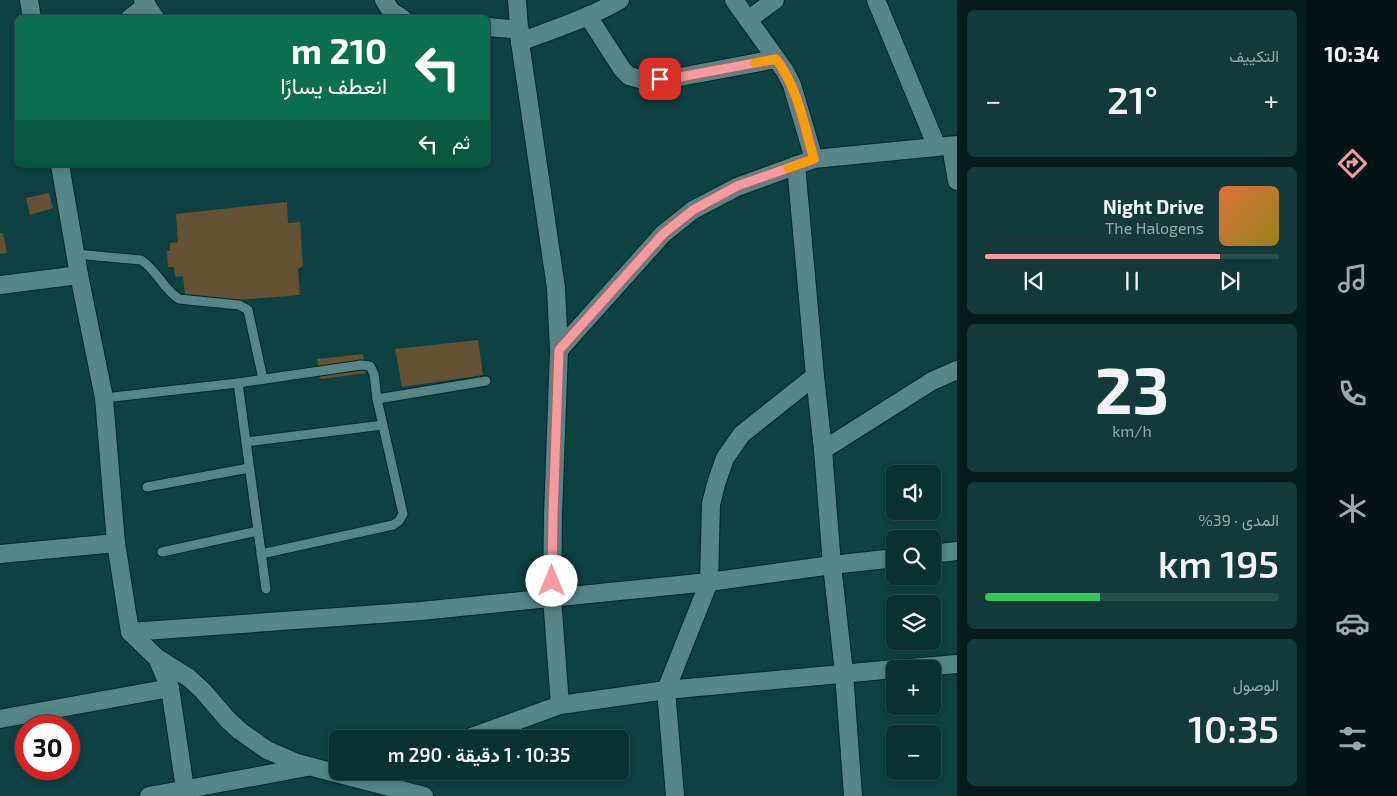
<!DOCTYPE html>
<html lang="ar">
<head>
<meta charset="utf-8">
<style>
	:root { --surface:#0a3132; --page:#13393a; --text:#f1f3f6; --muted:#99a9ac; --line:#2a4c4d; --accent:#f49b9f }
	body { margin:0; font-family:"Exo 2",Vazirmatn,sans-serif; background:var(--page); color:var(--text); direction:rtl; height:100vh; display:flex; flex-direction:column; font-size:19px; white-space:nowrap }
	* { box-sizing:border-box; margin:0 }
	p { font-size:16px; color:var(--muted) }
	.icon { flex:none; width:28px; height:28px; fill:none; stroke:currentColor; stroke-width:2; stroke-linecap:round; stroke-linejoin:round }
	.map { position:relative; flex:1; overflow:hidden; direction:ltr }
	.details { display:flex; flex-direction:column; gap:10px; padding:10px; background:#061b1c; width:350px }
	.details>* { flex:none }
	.banner { position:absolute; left:15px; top:15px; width:475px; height:152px; border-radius:8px; box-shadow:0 2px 8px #0003,0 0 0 1px var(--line); direction:rtl; background:#0b6e4f; color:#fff; overflow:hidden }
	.fabs { position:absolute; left:886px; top:465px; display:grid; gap:10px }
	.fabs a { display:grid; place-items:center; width:55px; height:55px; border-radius:8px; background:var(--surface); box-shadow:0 2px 8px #0003,0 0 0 1px var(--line); font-size:25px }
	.speed { position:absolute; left:15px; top:715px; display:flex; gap:10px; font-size:25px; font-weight:700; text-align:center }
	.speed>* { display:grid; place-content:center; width:65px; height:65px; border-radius:50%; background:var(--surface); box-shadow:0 2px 8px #0003,0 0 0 1px var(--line); line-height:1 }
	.speed .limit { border:8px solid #d22; background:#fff; color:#111 }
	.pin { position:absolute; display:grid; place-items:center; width:42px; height:42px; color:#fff; margin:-21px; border-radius:10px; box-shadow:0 2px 8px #0006 }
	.me { position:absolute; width:55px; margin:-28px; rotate:0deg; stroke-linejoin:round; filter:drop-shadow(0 0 4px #0008) }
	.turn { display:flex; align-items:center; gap:18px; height:105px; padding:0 20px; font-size:22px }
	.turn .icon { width:65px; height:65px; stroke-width:2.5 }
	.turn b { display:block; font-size:35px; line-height:42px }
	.then { display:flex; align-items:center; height:48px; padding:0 20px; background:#0003; gap:10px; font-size:19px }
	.big { font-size:38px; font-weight:600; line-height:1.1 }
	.details .tile { flex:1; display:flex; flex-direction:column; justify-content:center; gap:8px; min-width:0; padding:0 18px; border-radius:8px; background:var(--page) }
	.details .dial { align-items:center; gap:0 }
	.dial b { font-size:65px; line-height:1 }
	.song { display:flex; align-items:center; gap:15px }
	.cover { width:60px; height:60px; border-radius:8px; background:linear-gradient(135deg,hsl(20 70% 55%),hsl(50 70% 35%)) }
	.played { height:5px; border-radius:2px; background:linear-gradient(90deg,var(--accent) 80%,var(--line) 80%) }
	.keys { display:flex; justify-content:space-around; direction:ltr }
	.heat { display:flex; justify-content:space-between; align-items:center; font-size:28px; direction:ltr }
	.charge { height:8px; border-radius:4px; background:linear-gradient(90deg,#34c759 39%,var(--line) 0) }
	.trip { position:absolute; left:329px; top:730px; width:300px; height:50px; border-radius:8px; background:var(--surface); box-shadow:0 2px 8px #0003,0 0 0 1px var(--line); font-weight:600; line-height:50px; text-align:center; direction:rtl }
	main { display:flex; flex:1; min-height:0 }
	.tab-bar { display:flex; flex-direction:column; width:90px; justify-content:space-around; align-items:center; background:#041414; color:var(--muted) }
	.tab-bar .icon { width:35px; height:35px }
	.tab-bar .current { color:var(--accent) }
	.tab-bar b { font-size:22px; color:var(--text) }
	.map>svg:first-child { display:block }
	.building { fill:#655133 }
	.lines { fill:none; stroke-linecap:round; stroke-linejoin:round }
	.service-casing { stroke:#002627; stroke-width:11 }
	.minor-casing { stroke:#002627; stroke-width:20 }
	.service { stroke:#568687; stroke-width:9 }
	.minor { stroke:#568687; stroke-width:18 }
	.route-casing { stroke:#9f6567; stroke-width:12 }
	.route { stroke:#f49b9f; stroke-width:9 }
	.slow { stroke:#f59e0b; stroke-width:9 }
</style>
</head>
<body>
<main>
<nav class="tab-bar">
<b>10:34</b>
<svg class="icon current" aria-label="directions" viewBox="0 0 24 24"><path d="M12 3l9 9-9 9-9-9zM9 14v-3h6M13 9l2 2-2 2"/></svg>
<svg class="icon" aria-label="music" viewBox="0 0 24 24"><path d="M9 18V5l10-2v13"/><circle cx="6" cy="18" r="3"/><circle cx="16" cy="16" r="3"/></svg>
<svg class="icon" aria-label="phone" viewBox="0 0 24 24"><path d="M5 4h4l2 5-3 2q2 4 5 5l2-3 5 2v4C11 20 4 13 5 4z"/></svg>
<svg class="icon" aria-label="climate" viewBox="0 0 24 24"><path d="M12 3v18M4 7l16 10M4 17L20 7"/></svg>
<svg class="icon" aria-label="car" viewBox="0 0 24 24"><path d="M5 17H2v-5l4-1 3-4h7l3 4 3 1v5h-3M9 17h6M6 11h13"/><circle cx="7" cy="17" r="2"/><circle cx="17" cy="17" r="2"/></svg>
<svg class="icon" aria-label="filters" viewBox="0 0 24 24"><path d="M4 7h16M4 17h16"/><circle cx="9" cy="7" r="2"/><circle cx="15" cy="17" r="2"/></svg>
</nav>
<section class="details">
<div class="tile"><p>التكييف</p>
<div class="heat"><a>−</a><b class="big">21°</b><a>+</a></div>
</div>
<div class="tile">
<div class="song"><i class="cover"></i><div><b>Night Drive</b><p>The Halogens</p></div></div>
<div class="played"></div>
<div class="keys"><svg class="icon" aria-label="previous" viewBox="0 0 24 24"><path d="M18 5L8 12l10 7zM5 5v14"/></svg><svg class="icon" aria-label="pause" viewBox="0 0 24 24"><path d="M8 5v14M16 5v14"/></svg><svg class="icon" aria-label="next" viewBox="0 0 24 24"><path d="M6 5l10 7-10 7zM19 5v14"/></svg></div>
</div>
<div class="tile dial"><b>23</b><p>km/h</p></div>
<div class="tile"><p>المدى · 39%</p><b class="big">195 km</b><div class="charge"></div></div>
<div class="tile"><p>الوصول</p><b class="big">10:35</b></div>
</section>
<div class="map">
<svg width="957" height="796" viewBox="0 0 957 796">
	<rect width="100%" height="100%" fill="#0d4142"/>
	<g class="building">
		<path d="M49 193 53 208 30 215 26 198Z"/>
		<path d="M287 202 288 223 300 222 303 266 298 269 300 295 186 304 183 276 175 277 174 267H168L167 251H170V243L178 242 176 214Z"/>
		<path d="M0 233H3L7 253 0 254Z"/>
		<path d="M478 340 483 375 402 387 395 349Z"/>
		<path d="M363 354 366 373 320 379 317 359Z"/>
	</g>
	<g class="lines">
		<g class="service-casing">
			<g id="service">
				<path d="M75 254 141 260C157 270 163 289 179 299L239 305 248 310 263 379"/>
				<path d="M238 383 266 589"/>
				<path d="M104 398 238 383 361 365 370 366 374 374 377 399 403 514 399 521 393 525 261 554"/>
				<path d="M377 399 486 381"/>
				<path d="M246 442 383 425"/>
				<path d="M147 487 249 468"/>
				<path d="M162 552 258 531"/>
			</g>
		</g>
		<g class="minor-casing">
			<g id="minor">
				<path d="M29 0 32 18"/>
				<path d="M143 0 155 18"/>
				<path d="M384 0 391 11 402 18"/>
				<path d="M517 0 520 42 556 288 559 350 553 515 552 598 560 705"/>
				<path d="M734 0 785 71 792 85 814 159"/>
				<path d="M876 0 937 147"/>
				<path d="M588 16 622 69 629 76 640 79H660L680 77 776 59"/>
				<path d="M130 18 147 5"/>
				<path d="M748 20 775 0"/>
				<path d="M488 27 520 30"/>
				<path d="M520 42C554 29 589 18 620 0"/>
				<path d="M951 146 957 181"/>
				<path d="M60 165 79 275 104 398 116 543 130 632 157 658 170 688 185 789 188 796"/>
				<path d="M796 165 815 376 823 450 832 565 844 673 853 796"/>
				<path d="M0 285 79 275"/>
				<path d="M559 350 663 234 693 210 737 187 814 159 957 145"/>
				<path d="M823 450 932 381 957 370"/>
				<path d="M0 554 116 543"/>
				<path d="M932 554 957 551"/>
				<path d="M130 632 421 611 709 582 832 565 895 558"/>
				<path d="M157 658 189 678 203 691 228 720 240 731 267 750 297 763 424 796"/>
				<path d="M899 669 957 664"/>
				<path d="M0 719 170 688"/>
				<path d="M466 739 560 705 666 690 895 669"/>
				<path d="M149 796 307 767"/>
				<path d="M675 796 666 690 709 582 711 504 716 484 725 458 742 434 815 376"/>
			</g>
		</g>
		<use href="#service" class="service"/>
		<use href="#minor" class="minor"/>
	</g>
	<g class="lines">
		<g class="route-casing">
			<path id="route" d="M552 581 553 515 559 350 663 234 693 210 737 186 814 159C804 125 798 88 776 59L680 77 660 79"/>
		</g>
		<use href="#route" class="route"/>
		<path class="slow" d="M755 63 776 59C798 88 804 125 814 159L788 168"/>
	</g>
</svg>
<div class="fabs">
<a><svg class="icon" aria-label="sound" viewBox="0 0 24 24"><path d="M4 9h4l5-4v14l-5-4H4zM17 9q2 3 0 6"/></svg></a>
<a><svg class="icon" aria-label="search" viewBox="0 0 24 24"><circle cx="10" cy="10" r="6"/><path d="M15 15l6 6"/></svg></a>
<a><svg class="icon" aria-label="layers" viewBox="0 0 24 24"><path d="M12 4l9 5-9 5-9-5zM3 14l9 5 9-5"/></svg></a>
<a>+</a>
<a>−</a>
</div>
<div class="speed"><div class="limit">30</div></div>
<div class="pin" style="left:660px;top:79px;background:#d93025"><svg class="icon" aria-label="arrive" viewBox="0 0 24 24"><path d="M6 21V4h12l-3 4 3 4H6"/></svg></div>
<svg class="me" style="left:552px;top:581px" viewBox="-20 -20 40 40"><circle r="19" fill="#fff"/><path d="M0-13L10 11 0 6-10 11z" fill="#f49b9f"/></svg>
<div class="trip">10:35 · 1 دقيقة · 290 m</div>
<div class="banner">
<div class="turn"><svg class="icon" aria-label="left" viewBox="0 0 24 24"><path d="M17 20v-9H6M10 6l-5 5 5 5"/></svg><div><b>210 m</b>انعطف يسارًا</div></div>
<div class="then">ثم<svg class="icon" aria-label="left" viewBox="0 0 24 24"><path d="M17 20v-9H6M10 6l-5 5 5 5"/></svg></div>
</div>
</div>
</main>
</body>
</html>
